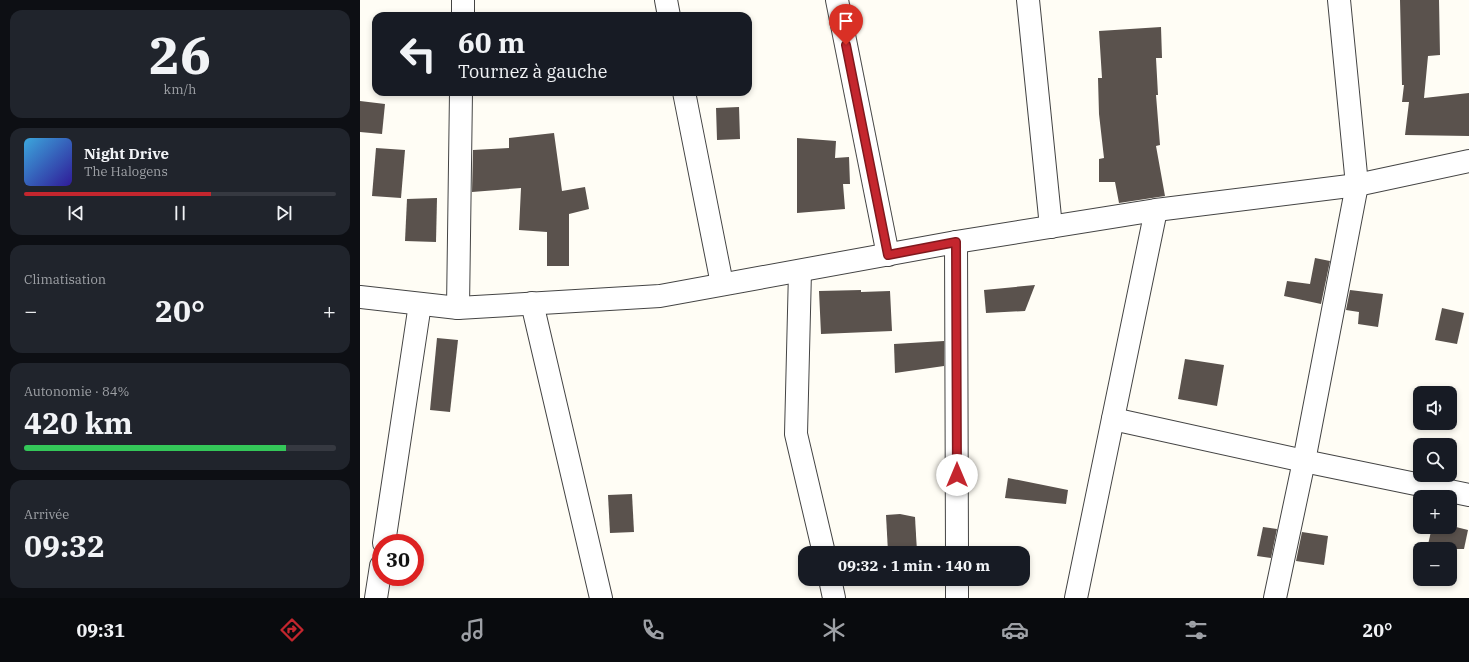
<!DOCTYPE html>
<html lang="fr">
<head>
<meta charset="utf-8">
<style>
	:root { --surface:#171b24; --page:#20242c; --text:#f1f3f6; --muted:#9ea1a6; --line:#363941; --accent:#c4262e }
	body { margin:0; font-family:"IBM Plex Serif",serif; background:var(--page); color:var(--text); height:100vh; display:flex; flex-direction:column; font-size:15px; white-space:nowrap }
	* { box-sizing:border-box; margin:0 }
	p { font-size:13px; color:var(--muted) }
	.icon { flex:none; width:22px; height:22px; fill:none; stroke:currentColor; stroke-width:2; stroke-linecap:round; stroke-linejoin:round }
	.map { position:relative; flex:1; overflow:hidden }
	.side { display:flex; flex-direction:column; gap:10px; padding:10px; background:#0d0f14; width:360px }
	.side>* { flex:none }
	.banner { position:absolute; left:12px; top:12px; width:380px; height:84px; border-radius:12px; box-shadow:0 2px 6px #0003; background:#171b24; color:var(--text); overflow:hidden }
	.controls { position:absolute; left:1053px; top:386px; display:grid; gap:8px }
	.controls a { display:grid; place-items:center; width:44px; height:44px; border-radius:8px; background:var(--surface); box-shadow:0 2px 6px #0003; font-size:20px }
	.speed { position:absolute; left:12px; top:534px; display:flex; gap:8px; font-size:20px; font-weight:700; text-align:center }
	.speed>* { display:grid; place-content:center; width:52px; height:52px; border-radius:50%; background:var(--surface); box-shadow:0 2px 6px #0003; line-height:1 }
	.speed .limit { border:6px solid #d22; background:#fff; color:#111 }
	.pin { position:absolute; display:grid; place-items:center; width:34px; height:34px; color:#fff; margin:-41px -17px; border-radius:50% 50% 50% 0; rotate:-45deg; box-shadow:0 0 4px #0007 }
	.pin .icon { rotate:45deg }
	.me { position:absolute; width:44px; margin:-22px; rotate:0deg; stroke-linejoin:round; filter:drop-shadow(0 0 3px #0008) }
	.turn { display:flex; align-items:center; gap:14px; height:84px; padding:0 20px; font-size:18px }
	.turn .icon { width:52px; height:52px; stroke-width:2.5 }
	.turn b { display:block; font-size:28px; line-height:34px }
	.big { font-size:30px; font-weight:800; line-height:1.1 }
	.side .widget { flex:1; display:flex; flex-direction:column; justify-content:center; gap:6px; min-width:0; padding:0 14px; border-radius:12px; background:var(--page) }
	.side .dial { align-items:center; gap:0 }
	.dial b { font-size:52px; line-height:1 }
	.song { display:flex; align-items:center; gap:12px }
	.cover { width:48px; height:48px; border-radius:6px; background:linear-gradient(135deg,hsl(200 70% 55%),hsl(250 70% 35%)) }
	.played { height:4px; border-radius:2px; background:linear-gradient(90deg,var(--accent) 60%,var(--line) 60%) }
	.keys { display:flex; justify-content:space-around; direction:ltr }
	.heat { display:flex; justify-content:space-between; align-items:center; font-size:22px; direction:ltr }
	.charge { height:6px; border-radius:3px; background:linear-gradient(90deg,#34c759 84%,var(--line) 0) }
	.trip { position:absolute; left:438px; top:546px; width:232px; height:40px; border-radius:12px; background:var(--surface); box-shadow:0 2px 6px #0003; font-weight:800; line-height:40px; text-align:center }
	.tabs { display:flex; height:64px; justify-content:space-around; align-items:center; background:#090b0e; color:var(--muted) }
	.tabs .icon { width:28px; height:28px }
	.tabs .on { color:var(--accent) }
	.tabs b { font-size:18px; color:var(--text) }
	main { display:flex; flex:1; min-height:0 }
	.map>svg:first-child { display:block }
	.building { fill:#5a524d }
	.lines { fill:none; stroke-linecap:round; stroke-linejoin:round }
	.street-casing { stroke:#444; stroke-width:24 }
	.street { stroke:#fff; stroke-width:22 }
	.route-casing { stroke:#7f191e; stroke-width:10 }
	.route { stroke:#c4262e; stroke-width:7 }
</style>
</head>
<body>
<main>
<section class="side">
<div class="widget dial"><b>26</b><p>km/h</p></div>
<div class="widget">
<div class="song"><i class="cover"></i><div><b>Night Drive</b><p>The Halogens</p></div></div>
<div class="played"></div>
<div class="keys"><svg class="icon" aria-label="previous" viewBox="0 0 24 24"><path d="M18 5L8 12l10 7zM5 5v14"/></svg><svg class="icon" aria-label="pause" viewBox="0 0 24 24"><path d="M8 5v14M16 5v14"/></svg><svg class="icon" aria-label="next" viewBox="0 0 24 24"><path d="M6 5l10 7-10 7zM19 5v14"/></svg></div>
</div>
<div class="widget"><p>Climatisation</p>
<div class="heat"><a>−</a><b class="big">20°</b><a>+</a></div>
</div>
<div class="widget"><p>Autonomie · 84%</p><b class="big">420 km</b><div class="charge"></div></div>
<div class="widget"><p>Arrivée</p><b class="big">09:32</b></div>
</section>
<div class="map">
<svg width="1109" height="598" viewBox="0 0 1109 598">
	<rect width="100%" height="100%" fill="#fffdf5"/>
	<g class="building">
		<path d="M1040 0H1079L1080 55 1068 56 1064 98 1109 93V136L1045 135 1049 102H1042L1044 85H1042Z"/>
		<path d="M801 27 802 58H796L798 95H796L800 145 796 146 805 196 759 203 755 182H739V159L744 158 739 114 738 78H742L739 31Z"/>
		<path d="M0 101 25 104 22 134 0 132Z"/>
		<path d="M379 107 380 139 357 140 356 108Z"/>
		<path d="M194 133 202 191 225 187 229 209 209 214V266H187V232L159 230 161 188 112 192 113 150 149 148V138Z"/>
		<path d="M437 138 476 141 475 158 489 157 490 184H483L485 209 437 213Z"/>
		<path d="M16 148 45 150 41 198 12 196Z"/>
		<path d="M77 198 76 242 45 241 47 199Z"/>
		<path d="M955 258 970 261 961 304 924 296 927 281 950 284Z"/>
		<path d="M675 285 665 311 626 313 624 290Z"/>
		<path d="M501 290V292L530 291 532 331 461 334 459 291Z"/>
		<path d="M990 290 1023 294 1018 327 998 324 999 312 986 310Z"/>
		<path d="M1082 308 1104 313 1097 344 1075 340Z"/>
		<path d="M77 338 98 340 90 412 70 410Z"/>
		<path d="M584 341V366L535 373 534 344Z"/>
		<path d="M825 359 864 365 857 406 818 399Z"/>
		<path d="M648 478 708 490 706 504 645 498Z"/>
		<path d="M272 494 274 532 250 533 248 495Z"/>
		<path d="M540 514 555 517 557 552H528L526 515Z"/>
		<path d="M903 527 917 529 911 558 897 556Z"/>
		<path d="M1072 527H1096L1108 530 1104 549H1067Z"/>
		<path d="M942 532 968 536 964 565 936 561Z"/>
	</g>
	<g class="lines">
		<g class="street-casing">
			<g id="street">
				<path d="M306 0 309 16"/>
				<path d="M477 0 528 255"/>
				<path d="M668 0 691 227"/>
				<path d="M103 16V0"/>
				<path d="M324 92 362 284"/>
				<path d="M596 242 597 553"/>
				<path d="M440 271 436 434 464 553"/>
				<path d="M0 297 98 308 300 296 596 242 796 210 997 185 1109 161"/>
				<path d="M172 303 241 598"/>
				<path d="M98 308 101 92"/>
				<path d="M753 419 944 461 1109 495"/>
				<path d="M24 543 60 304"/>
				<path d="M470 579 474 598"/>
				<path d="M597 579V598"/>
				<path d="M16 598 21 566"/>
				<path d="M716 598 796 210"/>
				<path d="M915 598 944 461 997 185 979 0"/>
			</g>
		</g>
		<use href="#street" class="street"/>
	</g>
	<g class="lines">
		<g class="route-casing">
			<path id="route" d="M486 45 528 255 596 242 597 475"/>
		</g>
		<use href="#route" class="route"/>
	</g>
</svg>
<div class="controls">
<a><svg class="icon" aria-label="sound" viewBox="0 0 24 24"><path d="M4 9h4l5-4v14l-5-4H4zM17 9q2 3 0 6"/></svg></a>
<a><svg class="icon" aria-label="search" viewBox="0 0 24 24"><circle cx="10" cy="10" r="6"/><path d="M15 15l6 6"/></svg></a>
<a>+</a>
<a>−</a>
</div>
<div class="speed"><div class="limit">30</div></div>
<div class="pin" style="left:486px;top:45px;background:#d93025"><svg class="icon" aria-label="arrive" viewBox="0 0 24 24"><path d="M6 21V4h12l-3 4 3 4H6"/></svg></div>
<svg class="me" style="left:597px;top:475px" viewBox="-20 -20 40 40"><circle r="19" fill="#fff"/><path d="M0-13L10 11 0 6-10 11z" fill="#c4262e"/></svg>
<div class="trip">09:32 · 1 min · 140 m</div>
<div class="banner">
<div class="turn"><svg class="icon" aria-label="left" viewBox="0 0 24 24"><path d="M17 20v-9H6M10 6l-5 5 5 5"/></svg><div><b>60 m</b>Tournez à gauche</div></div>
</div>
</div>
</main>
<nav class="tabs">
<b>09:31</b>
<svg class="icon on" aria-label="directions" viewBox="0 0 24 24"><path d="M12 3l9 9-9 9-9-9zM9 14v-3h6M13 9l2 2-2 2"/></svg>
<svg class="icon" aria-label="music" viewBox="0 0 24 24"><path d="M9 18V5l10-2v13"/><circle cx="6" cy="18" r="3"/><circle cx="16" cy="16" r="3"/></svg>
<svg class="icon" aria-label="phone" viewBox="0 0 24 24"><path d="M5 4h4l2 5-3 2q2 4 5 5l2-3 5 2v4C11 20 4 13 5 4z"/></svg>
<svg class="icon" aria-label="climate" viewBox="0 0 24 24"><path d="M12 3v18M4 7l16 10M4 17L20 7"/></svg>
<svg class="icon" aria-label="car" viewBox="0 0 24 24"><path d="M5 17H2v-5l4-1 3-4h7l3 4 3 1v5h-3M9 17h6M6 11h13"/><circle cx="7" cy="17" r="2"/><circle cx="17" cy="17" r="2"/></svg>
<svg class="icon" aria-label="filters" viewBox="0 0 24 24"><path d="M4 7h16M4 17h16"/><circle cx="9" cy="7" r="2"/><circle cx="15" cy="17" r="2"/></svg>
<b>20°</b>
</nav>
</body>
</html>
